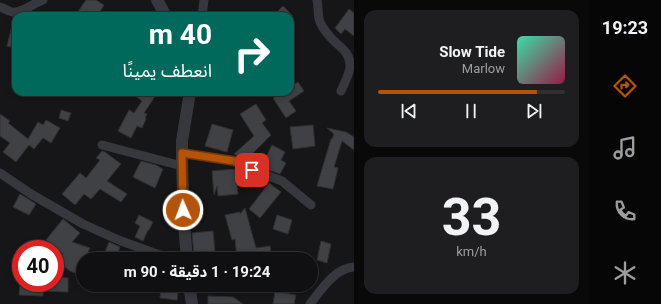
<!DOCTYPE html>
<html lang="ar">
<head>
<meta charset="utf-8">
<style>
	:root { --surface:#101012; --page:#1e1e20; --text:#f1f3f6; --muted:#9c9d9f; --line:#303032; --accent:#b45309 }
	body { margin:0; font-family:Roboto,"Noto Sans Arabic",sans-serif; background:var(--page); color:var(--text); direction:rtl; height:100vh; display:flex; flex-direction:column; font-size:15px; white-space:nowrap }
	* { box-sizing:border-box; margin:0 }
	p { font-size:13px; color:var(--muted) }
	.icon { flex:none; width:22px; height:22px; fill:none; stroke:currentColor; stroke-width:2; stroke-linecap:round; stroke-linejoin:round }
	.map { position:relative; flex:1; overflow:hidden; direction:ltr }
	.side { display:flex; flex-direction:column; gap:10px; padding:10px; background:#09090a; width:235px }
	.side>* { flex:none }
	.hud { position:absolute; left:12px; top:12px; width:282px; height:84px; border-radius:12px; box-shadow:0 2px 6px #0003,0 0 0 1px var(--line); direction:rtl; background:#00695c; color:#fff; overflow:hidden }
	.speed { position:absolute; left:12px; top:240px; display:flex; gap:8px; font-size:20px; font-weight:700; text-align:center }
	.speed>* { display:grid; place-content:center; width:52px; height:52px; border-radius:50%; background:var(--surface); box-shadow:0 2px 6px #0003,0 0 0 1px var(--line); line-height:1 }
	.speed .limit { border:6px solid #d22; background:#fff; color:#111 }
	.pin { position:absolute; display:grid; place-items:center; width:34px; height:34px; color:#fff; margin:-17px; border-radius:8px; box-shadow:0 2px 6px #0006 }
	.me { position:absolute; width:44px; margin:-22px; rotate:358deg; stroke-linejoin:round; filter:drop-shadow(0 0 3px #0008) }
	.turn { display:flex; align-items:center; gap:14px; height:84px; padding:0 16px; font-size:18px }
	.turn .icon { width:52px; height:52px; stroke-width:2.5 }
	.turn b { display:block; font-size:28px; line-height:34px }
	.side .widget { flex:1; display:flex; flex-direction:column; justify-content:center; gap:6px; min-width:0; padding:0 14px; border-radius:12px; background:var(--page) }
	.side .dial { align-items:center; gap:0 }
	.dial b { font-size:52px; line-height:1 }
	.song { display:flex; align-items:center; gap:12px }
	.cover { width:48px; height:48px; border-radius:6px; background:linear-gradient(135deg,hsl(160 70% 55%),hsl(340 70% 35%)) }
	.played { height:4px; border-radius:2px; background:linear-gradient(90deg,var(--accent) 85%,var(--line) 85%) }
	.keys { display:flex; justify-content:space-around; direction:ltr }
	.trip { position:absolute; left:76px; top:252px; width:242px; height:40px; border-radius:20px; background:var(--surface); box-shadow:0 2px 6px #0003,0 0 0 1px var(--line); font-weight:700; line-height:40px; text-align:center; direction:rtl }
	main { display:flex; flex:1; min-height:0 }
	.tab-bar { display:flex; flex-direction:column; width:72px; justify-content:space-around; align-items:center; background:#060607; color:var(--muted) }
	.tab-bar .icon { width:28px; height:28px }
	.tab-bar .active { color:var(--accent) }
	.tab-bar b { font-size:18px; color:var(--text) }
	.map>svg:first-child { display:block }
	.building { fill:#404145; stroke:#303034 }
	.lines { fill:none; stroke-linecap:round; stroke-linejoin:round }
	.minor { stroke:#37383d; stroke-width:9 }
	.tertiary { stroke:#37383d; stroke-width:12 }
	.route-casing { stroke:#753606; stroke-width:10 }
	.route { stroke:#b45309; stroke-width:7 }
</style>
</head>
<body>
<main>
<nav class="tab-bar">
<b>19:23</b>
<svg class="icon active" aria-label="directions" viewBox="0 0 24 24"><path d="M12 3l9 9-9 9-9-9zM9 14v-3h6M13 9l2 2-2 2"/></svg>
<svg class="icon" aria-label="music" viewBox="0 0 24 24"><path d="M9 18V5l10-2v13"/><circle cx="6" cy="18" r="3"/><circle cx="16" cy="16" r="3"/></svg>
<svg class="icon" aria-label="phone" viewBox="0 0 24 24"><path d="M5 4h4l2 5-3 2q2 4 5 5l2-3 5 2v4C11 20 4 13 5 4z"/></svg>
<svg class="icon" aria-label="climate" viewBox="0 0 24 24"><path d="M12 3v18M4 7l16 10M4 17L20 7"/></svg>
</nav>
<section class="side">
<div class="widget">
<div class="song"><i class="cover"></i><div><b>Slow Tide</b><p>Marlow</p></div></div>
<div class="played"></div>
<div class="keys"><svg class="icon" aria-label="previous" viewBox="0 0 24 24"><path d="M18 5L8 12l10 7zM5 5v14"/></svg><svg class="icon" aria-label="pause" viewBox="0 0 24 24"><path d="M8 5v14M16 5v14"/></svg><svg class="icon" aria-label="next" viewBox="0 0 24 24"><path d="M6 5l10 7-10 7zM19 5v14"/></svg></div>
</div>
<div class="widget dial"><b>33</b><p>km/h</p></div>
</section>
<div class="map">
<svg width="354" height="304" viewBox="0 0 354 304">
	<rect width="100%" height="100%" fill="#161618"/>
	<g class="building">
		<path d="M86 0H96L104 5 97 16H75Z"/>
		<path d="M283 6 293 16H273Z"/>
		<path d="M349 9 354 13V36L345 29 341 34 335 28Z"/>
		<path d="M13 22H16V48L7 46Z"/>
		<path d="M298 82 304 91 289 101 296 111 286 118 273 98 283 92H290V87Z"/>
		<path d="M130 92H158L144 113 147 114 145 118 146 119 142 128 137 126 131 138 118 131 129 110 134 113 142 101Z"/>
		<path d="M256 104 266 120 262 123 271 135 246 160 234 154 254 136 240 114Z"/>
		<path d="M61 110 71 113 68 121 59 118Z"/>
		<path d="M0 114 10 121 8 123 28 139 38 122 43 125 46 120 60 128 51 143 43 138 34 149 29 145 16 162 3 152 10 143 0 136Z"/>
		<path d="M212 124 233 130 227 152 205 146Z"/>
		<path d="M313 125 315 146 293 149 290 127Z"/>
		<path d="M327 128 346 132 354 137V150L342 141 334 167 338 168 333 189 317 186 331 139H332L334 134Z"/>
		<path d="M272 145 285 152 281 160 286 163 280 174 261 167Z"/>
		<path d="M102 151 105 152 121 164 107 181 127 194 121 202 100 189 91 199 84 194 75 205 62 194 80 173 86 178 100 160 96 158Z"/>
		<path d="M141 161 156 165 163 169 155 188 133 177Z"/>
		<path d="M236 169 239 170 241 186H237L238 194 218 196 217 186 214 195 212 171Z"/>
		<path d="M269 183 281 192 260 218 249 209Z"/>
		<path d="M20 194 36 204 29 215 13 207Z"/>
		<path d="M245 208 256 248 270 246 272 259H245V257L237 258 235 239 232 240 225 215 240 212V214Z"/>
		<path d="M139 215 153 222 149 230H148L143 241 135 237 140 226 135 223Z"/>
		<path d="M277 215 292 220 288 234 273 229Z"/>
		<path d="M63 219 80 233 72 242 90 248 88 252 103 257 109 242 120 247 118 252 134 259H83V276L70 271 57 261 63 254 46 240Z"/>
		<path d="M213 231 215 252 194 254 192 233Z"/>
		<path d="M321 241 331 244 327 263 317 260Z"/>
		<path d="M55 277 68 278V292L43 291V296L19 295 20 283H55Z"/>
		<path d="M161 285H179L177 300 160 298Z"/>
		<path d="M276 285H283L284 293 296 295 294 304H273Z"/>
		<path d="M208 296 233 297 243 304H208Z"/>
	</g>
	<g class="lines">
		<g class="minor">
			<path d="M317 0C319 8 317 14 320 22 323 29 329 36 335 42 343 49 351 55 350 67 349 75 344 84 341 91"/>
			<path d="M0 7C4 8 8 11 12 12 20 14 34 3 43 0"/>
			<path d="M202 16 204 0"/>
			<path d="M102 145 182 166"/>
			<path d="M182 153 234 161 252 170 282 181 311 205"/>
			<path d="M0 173 31 194 83 224 121 241 171 259"/>
			<path d="M310 304C321 290 335 268 354 267"/>
		</g>
		<g class="tertiary">
			<path d="M157 0 166 16"/>
			<path d="M187 259 184 224 182 161V141L190 92"/>
			<path d="M189 285 192 304"/>
		</g>
	</g>
	<g class="lines">
		<g class="route-casing">
			<path id="route" d="M183 210 182 153 234 161 252 170"/>
		</g>
		<use href="#route" class="route"/>
	</g>
</svg>
<div class="speed"><div class="limit">40</div></div>
<div class="pin" style="left:252px;top:170px;background:#d93025"><svg class="icon" aria-label="arrive" viewBox="0 0 24 24"><path d="M6 21V4h12l-3 4 3 4H6"/></svg></div>
<svg class="me" style="left:183px;top:210px" viewBox="-20 -20 40 40"><circle r="17" fill="#b45309" stroke="#fff" stroke-width="3"/><path d="M0-11L8 9 0 5-8 9z" fill="#fff"/></svg>
<div class="trip">19:24 · 1 دقيقة · 90 m</div>
<div class="hud">
<div class="turn"><svg class="icon" aria-label="right" viewBox="0 0 24 24"><path d="M7 20v-9h11M14 6l5 5-5 5"/></svg><div><b>40 m</b>انعطف يمينًا</div></div>
</div>
</div>
</main>
</body>
</html>
